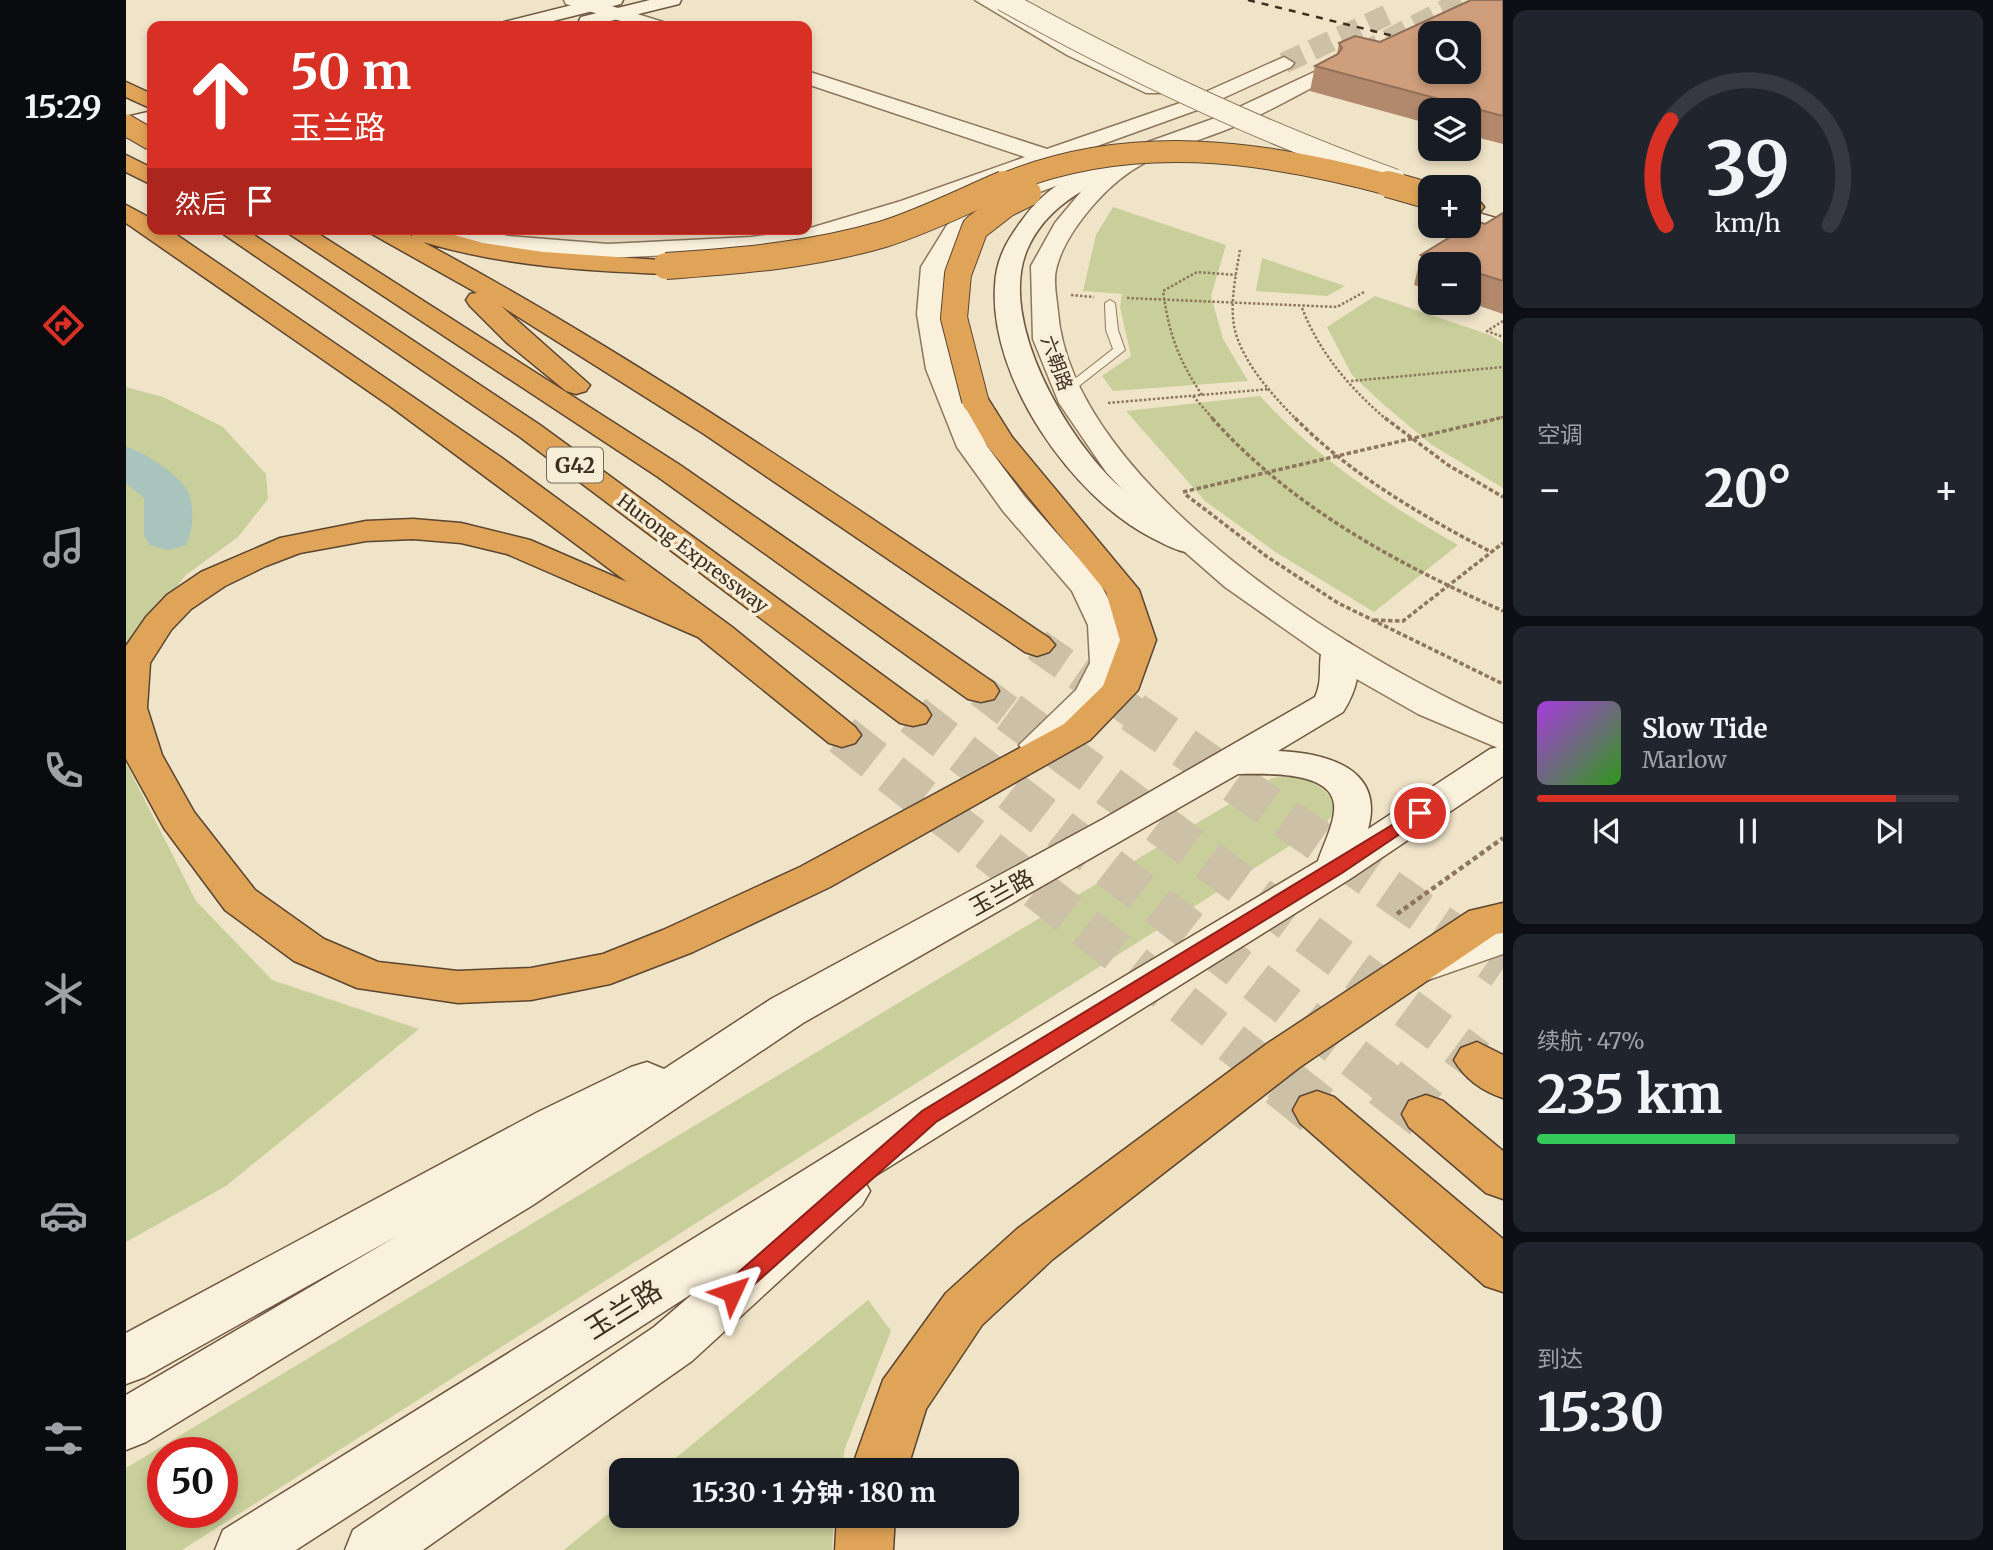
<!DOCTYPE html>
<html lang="zh">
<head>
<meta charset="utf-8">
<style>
	:root { --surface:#171b24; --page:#20242c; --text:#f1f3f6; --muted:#9ea1a6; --line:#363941; --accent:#d93025 }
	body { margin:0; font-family:Merriweather,"Noto Sans SC",serif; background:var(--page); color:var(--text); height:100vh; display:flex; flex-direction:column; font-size:26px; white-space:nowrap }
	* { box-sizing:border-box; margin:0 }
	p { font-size:23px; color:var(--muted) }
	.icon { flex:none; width:38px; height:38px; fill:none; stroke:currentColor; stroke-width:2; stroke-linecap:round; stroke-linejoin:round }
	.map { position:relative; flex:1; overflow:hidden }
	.drawer { display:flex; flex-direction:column; gap:10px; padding:10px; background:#0d0f14; width:490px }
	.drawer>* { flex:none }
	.hud { position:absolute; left:21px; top:21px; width:665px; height:214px; border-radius:14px; box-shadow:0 4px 10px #0003; background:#d93025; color:#fff; overflow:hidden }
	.fabs { position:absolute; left:1292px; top:21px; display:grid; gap:14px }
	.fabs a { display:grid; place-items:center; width:63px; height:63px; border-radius:14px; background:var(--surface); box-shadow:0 4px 10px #0003; font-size:35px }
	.speed { position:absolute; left:21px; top:1437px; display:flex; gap:14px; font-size:35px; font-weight:700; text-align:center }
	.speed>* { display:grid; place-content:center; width:91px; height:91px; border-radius:50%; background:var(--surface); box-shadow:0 4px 10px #0003; line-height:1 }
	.speed .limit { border:10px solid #d22; background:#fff; color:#111 }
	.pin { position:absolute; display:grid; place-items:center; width:60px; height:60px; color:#fff; margin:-30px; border:4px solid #fff; border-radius:50%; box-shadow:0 2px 7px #0007 }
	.me { position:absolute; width:77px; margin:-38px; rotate:48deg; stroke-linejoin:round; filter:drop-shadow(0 0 5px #0008) }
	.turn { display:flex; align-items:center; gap:24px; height:147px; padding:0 28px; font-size:32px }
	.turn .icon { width:91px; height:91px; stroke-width:2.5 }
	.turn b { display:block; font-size:49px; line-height:60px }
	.then { display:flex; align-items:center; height:66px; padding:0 28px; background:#0003; gap:14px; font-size:26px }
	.big { font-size:52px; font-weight:700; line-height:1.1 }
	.drawer .widget { flex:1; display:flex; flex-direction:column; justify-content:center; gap:10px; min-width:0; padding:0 24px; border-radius:14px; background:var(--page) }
	.drawer .dial { align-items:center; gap:0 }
	.dial svg { height:182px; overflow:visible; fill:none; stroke:var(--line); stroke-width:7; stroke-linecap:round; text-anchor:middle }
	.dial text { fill:var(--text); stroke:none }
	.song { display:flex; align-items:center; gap:21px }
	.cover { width:84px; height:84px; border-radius:10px; background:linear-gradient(135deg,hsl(280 70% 55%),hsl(110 70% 35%)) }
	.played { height:7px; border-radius:4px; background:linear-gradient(90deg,var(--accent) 85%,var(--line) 85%) }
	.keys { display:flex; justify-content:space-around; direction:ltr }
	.heat { display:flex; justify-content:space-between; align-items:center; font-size:38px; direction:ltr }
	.charge { height:10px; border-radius:5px; background:linear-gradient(90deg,#34c759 47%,var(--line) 0) }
	.trip { position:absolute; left:483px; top:1458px; width:410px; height:70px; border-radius:14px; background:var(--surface); box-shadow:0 4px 10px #0003; font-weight:700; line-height:70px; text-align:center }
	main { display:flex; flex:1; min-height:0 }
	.tab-bar { display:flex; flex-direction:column; width:126px; justify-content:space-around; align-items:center; background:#090b0e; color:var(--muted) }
	.tab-bar .icon { width:49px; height:49px }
	.tab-bar .on { color:var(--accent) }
	.tab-bar b { font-size:32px; color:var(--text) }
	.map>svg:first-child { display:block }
	.green { fill:#c9cf9b; fill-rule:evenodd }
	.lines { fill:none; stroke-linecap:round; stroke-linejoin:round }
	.river { fill:#a9c4bc; fill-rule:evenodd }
	.tertiary-tunnel { stroke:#ccc0a6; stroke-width:21; stroke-dasharray:21 10; stroke-linecap:butt }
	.motorway-tunnel-far2 { stroke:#ccc0a6; stroke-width:33; stroke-dasharray:33 17; stroke-linecap:butt }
	.motorway-tunnel-far1 { stroke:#ccc0a6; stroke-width:41; stroke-dasharray:41 21; stroke-linecap:butt }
	.motorway-tunnel { stroke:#ccc0a6; stroke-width:52; stroke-dasharray:52 26; stroke-linecap:butt }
	.service-casing { stroke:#8d765c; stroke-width:2 }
	.tertiary-casing { stroke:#8d765c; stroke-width:3 }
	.secondary-casing { stroke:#6f573f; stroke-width:3 }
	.motorway-casing { stroke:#5b4430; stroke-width:3 }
	.path-far2 { stroke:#8d765c; stroke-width:2.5; stroke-dasharray:2.5 2; stroke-linecap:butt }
	.path-far1 { stroke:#8d765c; stroke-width:3.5; stroke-dasharray:4.5 2.5; stroke-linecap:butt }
	.path { stroke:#8d765c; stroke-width:4.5; stroke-dasharray:5 3.5; stroke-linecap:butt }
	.service { fill:#faf1dc; fill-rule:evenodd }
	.tertiary { fill:#faf1dc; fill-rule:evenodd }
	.secondary { fill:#faf1dc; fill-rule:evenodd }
	.motorway { fill:#e0a458; fill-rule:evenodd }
	.rail { stroke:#3d2e20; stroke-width:2.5; stroke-dasharray:7 7; stroke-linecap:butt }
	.tertiary-bridge-casing { stroke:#8d765c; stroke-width:23; stroke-linecap:butt }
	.motorway-bridge-far1-casing { stroke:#5b4430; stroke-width:23; stroke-linecap:butt }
	.motorway-bridge-casing { stroke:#5b4430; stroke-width:28; stroke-linecap:butt }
	.tertiary-bridge { stroke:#faf1dc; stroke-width:21 }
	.motorway-bridge-far1 { stroke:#e0a458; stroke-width:21 }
	.motorway-bridge { stroke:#e0a458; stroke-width:26 }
	.wall { fill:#b2896c }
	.building { fill:#cf9f7d; stroke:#916f58; stroke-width:2; fill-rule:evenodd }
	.route { fill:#d93025; stroke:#8d1f18; stroke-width:2 }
	.labels { text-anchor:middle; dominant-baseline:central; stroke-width:7; stroke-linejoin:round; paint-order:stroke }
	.far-street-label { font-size:19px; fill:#3d2e20; stroke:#f7eed8 }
	.shield { fill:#f7eed8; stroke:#756857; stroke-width:2 }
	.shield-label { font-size:21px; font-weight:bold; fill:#3d2e20 }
	.street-label { font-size:23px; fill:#3d2e20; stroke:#f7eed8 }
	.near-street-label { font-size:28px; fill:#3d2e20; stroke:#f7eed8 }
</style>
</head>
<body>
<main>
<nav class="tab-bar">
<b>15:29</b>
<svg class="icon on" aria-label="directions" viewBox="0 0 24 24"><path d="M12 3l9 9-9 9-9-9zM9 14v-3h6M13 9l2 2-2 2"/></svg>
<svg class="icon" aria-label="music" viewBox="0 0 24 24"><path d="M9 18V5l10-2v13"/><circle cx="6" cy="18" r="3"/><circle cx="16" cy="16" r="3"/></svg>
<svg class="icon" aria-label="phone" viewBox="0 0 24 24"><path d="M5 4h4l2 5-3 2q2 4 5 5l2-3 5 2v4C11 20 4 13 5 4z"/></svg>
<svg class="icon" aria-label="climate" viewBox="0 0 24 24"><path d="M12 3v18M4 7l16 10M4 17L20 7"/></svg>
<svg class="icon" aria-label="car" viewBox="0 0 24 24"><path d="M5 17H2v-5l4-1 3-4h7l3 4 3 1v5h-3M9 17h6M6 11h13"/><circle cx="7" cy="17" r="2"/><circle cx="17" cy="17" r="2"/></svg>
<svg class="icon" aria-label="filters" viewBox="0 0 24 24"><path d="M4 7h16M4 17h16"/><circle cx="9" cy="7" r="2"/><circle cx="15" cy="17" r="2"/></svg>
</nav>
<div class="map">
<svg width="1377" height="1550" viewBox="0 0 1377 1550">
	<rect width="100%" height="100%" fill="#f0e4c8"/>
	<g class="green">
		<path d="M987 207 1100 245 1085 296 1097 339 1122 381 987 391 976 376 1005 356 994 307 996 294 957 291 970 235Z"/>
		<path d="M1136 258 1219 286 1201 296 1130 291Z"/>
		<path d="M1249 296 1364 335 1377 343V488L1306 445 1257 404 1226 375 1201 327Z"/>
		<path d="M0 387 37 397 97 427 140 474 142 499 112 537 60 575 7 641 0 663Z"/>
		<path d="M1134 396C1191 459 1259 503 1332 545L1248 612 1148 551 1079 501 1000 411Z"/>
		<path d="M0 763 70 901 146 980 293 1029 100 1186 0 1242Z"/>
		<path d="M1162 776C1185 779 1203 788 1210 810L1201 822 56 1550H0V1468L1146 778ZM37 1452H96V1512H37Z"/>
		<path d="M742 1300 765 1331 719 1448 715 1470H535Z"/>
		<path d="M495 1503V1516H708L706 1550H438Z"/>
	</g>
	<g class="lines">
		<path class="river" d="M0 447C17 451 54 475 62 492 69 506 67 534 59 546L42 550 25 546 18 536V498L0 483Z"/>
		<g class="tertiary-tunnel">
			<path d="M1234 54 1338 0"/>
			<path d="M1158 63 1261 15"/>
		</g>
		<g class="motorway-tunnel-far2">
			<path d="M911 645 1010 714"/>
			<path d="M855 691 885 714"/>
		</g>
		<g class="motorway-tunnel-far1">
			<path d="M883 712 1351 1060"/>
			<path d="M1007 712 1377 969"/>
			<path d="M787 715 1262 1084"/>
			<path d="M716 735 1158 1084"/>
		</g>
		<g class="motorway-tunnel">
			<path d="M1156 1082 1191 1110"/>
			<path d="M1259 1082 1300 1114"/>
		</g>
		<g class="service-casing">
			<path id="service" d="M984 300 989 303 992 330 999 350 944 393H936V389L987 349 980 330 979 303Z"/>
		</g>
		<g class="tertiary-casing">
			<g id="tertiary">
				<path d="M438 0H466L537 22 540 26H511L440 4Z"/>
				<path d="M849 0H872L1037 89 1034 93H1020L941 55Z"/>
				<path d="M1158 57 1168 63 1165 67 1071 110 791 211 687 240 625 251 482 258 382 250 309 234 306 229H353L382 236 482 244 625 237 681 229 775 201 899 157 681 84V71L921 149 1057 102Z"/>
				<path d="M1199 67 1206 69 1209 73 1206 77C1173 94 1141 113 1107 127 1053 149 1012 155 970 202 954 220 935 246 930 270 927 283 931 299 932 312 946 486 1231 661 1377 724V750L1292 714 1227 677 1099 587 1036 532 980 472 933 403 907 339 905 266 929 223 963 182 1022 142 1092 117Z"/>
				<path d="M976 154 984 156 987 161 984 166 860 212 840 234 821 267 817 314 828 369 861 446 899 497 973 581 996 625 1000 663 979 703 946 739 925 753 912 757 899 753 893 745 950 690 964 663 962 625 946 591 877 511 831 447 800 369 791 314 795 267 821 225 844 202Z"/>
				<path d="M1377 923V954L1302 980 1287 975 1280 964 1287 953Z"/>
			</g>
		</g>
		<g class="secondary-casing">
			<g id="secondary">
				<path d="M466 0H497L495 4 407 26H375L378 22Z"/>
				<path d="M524 0H555L553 4 464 26 455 25 453 21 455 17Z"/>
				<path d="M26 111V123L0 129V117Z"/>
				<path d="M984 161 995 168 992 173C955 189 918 210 901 250 871 321 942 441 994 487 1019 509 1046 523 1075 537L1080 544 1075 551C1057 556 1043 546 1026 538 946 497 863 379 869 286 870 259 881 240 897 219 917 190 950 170 984 161Z"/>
				<path d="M1342 210 1377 220V235L1342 225Z"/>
				<path d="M1212 639 1224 643C1239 664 1230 692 1217 712L1152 751C1200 753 1259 768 1242 829L1364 749 1377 746V776L1224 879 739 1182 744 1191 736 1205 566 1361 297 1550H219L227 1530 528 1327 570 1291 170 1550H89L97 1530 786 1103 1192 861C1197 845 1210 821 1208 804 1204 770 1137 774 1112 774L677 1023 407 1205 20 1442 0 1450V1395L271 1236 19 1377 0 1384V1333L412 1112 505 1067 521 1062 538 1069 645 999 977 819 1189 697C1199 677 1189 657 1200 643Z"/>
			</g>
		</g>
		<g class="motorway-casing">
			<g id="motorway">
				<path d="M0 82 26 94V109L0 97Z"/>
				<path d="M0 155 26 168V185L0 172Z"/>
				<path d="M1342 199 1354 202 1358 207 1354 212 1342 213Z"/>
				<path d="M0 205 26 219V229H42L376 458 606 627 729 727 735 735 729 743 716 747 703 743 572 637 381 554 335 543 287 539 240 541 174 553 140 566 99 586 65 609 45 630 24 663 21 708 36 755 68 812 129 890 198 939 252 962 332 971 405 968 477 954 537 930 674 867 938 724 977 686 994 640 980 592 862 447 835 400 839 394 849 391 859 394 886 437 1013 590 1030 640 1012 690 964 740 704 887 567 952 484 984 405 1000 332 1003 231 988 168 961 99 910 38 828 0 759V646L20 617 41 595 75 572 154 538 240 521 287 519 335 523 404 540 501 582 264 406 0 223Z"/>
				<path d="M90 229H119L414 425 800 707 805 715 800 723 787 726 774 723 394 437Z"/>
				<path d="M156 229H185L554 465 868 683 873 691 868 699 855 702 842 699 532 477Z"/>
				<path d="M243 229H274L286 236 288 229H307L357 243 417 252 549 261 553 266 549 271 540 274C458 271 377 266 297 242 515 359 718 500 923 638L929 645 923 652 911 656 899 652 578 434 375 306 464 385 460 391 450 394 440 391 380 342 344 306 340 300 344 294 351 293 246 234Z"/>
				<path d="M1377 903V933L1370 934 1174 1067 927 1259 856 1325 800 1409 781 1470H725L757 1380 820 1293 891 1229 1142 1043 1343 911Z"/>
				<path d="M1351 1042 1377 1055V1098C1356 1091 1339 1079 1328 1060L1335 1048Z"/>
				<path d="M1191 1091 1208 1097 1377 1239V1292L1359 1286 1174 1123 1167 1110 1174 1097Z"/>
				<path d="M1300 1095 1317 1101 1377 1151V1199L1360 1193 1283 1127 1276 1114 1283 1101Z"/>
				<path d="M711 1516H769L767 1550H709Z"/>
			</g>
		</g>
		<g class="path-far2">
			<path d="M1114 250C1110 274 1104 301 1108 326 1115 361 1146 395 1171 420"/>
			<path d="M945 295 968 297"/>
			<path d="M1001 298 1211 307 1238 292"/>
			<path d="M1176 308C1194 354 1224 388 1261 420"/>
			<path d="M1377 321 1361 331 1377 337"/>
			<path d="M1225 381 1377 367"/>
			<path d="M1076 395C1052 359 1043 334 1037 291L1071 272 1110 275"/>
			<path d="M1067 396 1088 420"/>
			<path d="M982 403 1144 389"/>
			<path d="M1366 420 1377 417"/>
		</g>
		<g class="path-far1">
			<path d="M1086 418C1165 507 1270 563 1377 611"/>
			<path d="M1169 418C1225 475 1295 515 1365 552"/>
			<path d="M1259 418 1322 465 1377 497"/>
			<path d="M1057 492 1374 418"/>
			<path d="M1060 495 1140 556 1212 603 1377 684"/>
			<path d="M1248 620 1277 621 1377 543"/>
		</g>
		<path class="path" d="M1271 914 1377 838"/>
		<use href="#service" class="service"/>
		<use href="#tertiary" class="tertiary"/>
		<use href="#secondary" class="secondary"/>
		<use href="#motorway" class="motorway"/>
		<path class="rail" d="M1122 0 1304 45"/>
		<g class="tertiary-bridge-casing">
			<path id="tertiary-bridge" d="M877 0C1003 70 1133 131 1269 180"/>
		</g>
		<g class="motorway-bridge-far1-casing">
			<g id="motorway-bridge-far1">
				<path d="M0 125 26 140"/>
				<path d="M873 186C1002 131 1137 150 1268 186"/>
			</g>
		</g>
		<g class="motorway-bridge-casing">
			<g id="motorway-bridge">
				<path d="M1262 184 1304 196"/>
				<path d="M540 266C614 261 687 255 758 234 799 221 838 201 878 184"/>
				<path d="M849 400 828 318 832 274 849 228 880 204 902 193"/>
			</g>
		</g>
		<use href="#tertiary-bridge" class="tertiary-bridge"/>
		<use href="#motorway-bridge-far1" class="motorway-bridge-far1"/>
		<use href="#motorway-bridge" class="motorway-bridge"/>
	</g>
	<g class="wall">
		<path d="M1377 0V144L1342 135V110H1304V124L1184 91 1189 66 1211 54 1213 43 1254 42Z"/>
		<path d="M1377 213V314L1342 302V264H1304V290L1288 285 1295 255 1359 224Z"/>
	</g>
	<g class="building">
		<path d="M1345 0H1377V116L1189 66 1212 54 1216 48 1213 43 1229 36 1254 42ZM1304 33H1342V72H1304Z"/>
		<path d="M1377 213V281L1342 270V264H1325L1295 255 1350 221 1359 224Z"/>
	</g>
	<path class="route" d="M1294 808 1299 809V817L1216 873 810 1122 613 1298 606 1301 598 1298 595 1292 598 1285 796 1111Z"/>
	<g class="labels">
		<g class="far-street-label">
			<text transform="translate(931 363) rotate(70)">六朝路</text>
			<text transform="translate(567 553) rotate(37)">Hurong Expressway</text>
		</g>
		<rect class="shield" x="421" y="447.5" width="56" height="35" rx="5"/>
		<g class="shield-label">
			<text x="449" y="465">G42</text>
		</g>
		<g class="street-label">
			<text transform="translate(875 892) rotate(-29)">玉兰路</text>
		</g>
		<g class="near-street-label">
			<text transform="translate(497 1309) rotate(-32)">玉兰路</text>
		</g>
	</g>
</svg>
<div class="fabs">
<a><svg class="icon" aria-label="search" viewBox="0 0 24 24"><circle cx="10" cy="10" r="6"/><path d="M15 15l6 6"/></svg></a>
<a><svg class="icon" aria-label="layers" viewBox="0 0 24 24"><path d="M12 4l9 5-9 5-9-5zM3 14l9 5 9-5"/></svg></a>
<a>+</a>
<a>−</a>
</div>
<div class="speed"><div class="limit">50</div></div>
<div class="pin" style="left:1294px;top:813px;background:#d93025"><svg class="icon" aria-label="arrive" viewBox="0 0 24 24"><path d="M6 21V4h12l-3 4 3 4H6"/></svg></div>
<svg class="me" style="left:606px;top:1292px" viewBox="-20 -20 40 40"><path d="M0-17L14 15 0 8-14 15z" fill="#d93025" stroke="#fff" stroke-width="4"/></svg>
<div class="trip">15:30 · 1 分钟 · 180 m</div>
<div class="hud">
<div class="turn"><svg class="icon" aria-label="ahead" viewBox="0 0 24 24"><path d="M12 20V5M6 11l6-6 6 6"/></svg><div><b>50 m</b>玉兰路</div></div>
<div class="then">然后<svg class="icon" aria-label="arrive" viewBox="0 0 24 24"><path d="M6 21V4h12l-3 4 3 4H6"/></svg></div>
</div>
</div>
<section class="drawer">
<div class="widget dial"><svg viewBox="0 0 100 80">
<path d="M14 69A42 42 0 1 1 86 69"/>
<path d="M14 69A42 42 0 0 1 16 23" stroke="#d93025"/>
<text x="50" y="56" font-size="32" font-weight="700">39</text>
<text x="50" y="72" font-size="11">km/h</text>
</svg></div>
<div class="widget"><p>空调</p>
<div class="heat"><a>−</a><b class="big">20°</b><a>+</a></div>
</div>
<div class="widget">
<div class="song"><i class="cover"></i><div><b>Slow Tide</b><p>Marlow</p></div></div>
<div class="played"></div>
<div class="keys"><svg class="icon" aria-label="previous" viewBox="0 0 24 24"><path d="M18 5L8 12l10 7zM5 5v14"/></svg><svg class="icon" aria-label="pause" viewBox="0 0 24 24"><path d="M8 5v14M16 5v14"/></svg><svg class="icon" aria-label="next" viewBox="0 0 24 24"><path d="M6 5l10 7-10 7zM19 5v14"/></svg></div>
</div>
<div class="widget"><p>续航 · 47%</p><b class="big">235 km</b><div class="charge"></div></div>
<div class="widget"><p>到达</p><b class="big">15:30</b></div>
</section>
</main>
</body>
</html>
